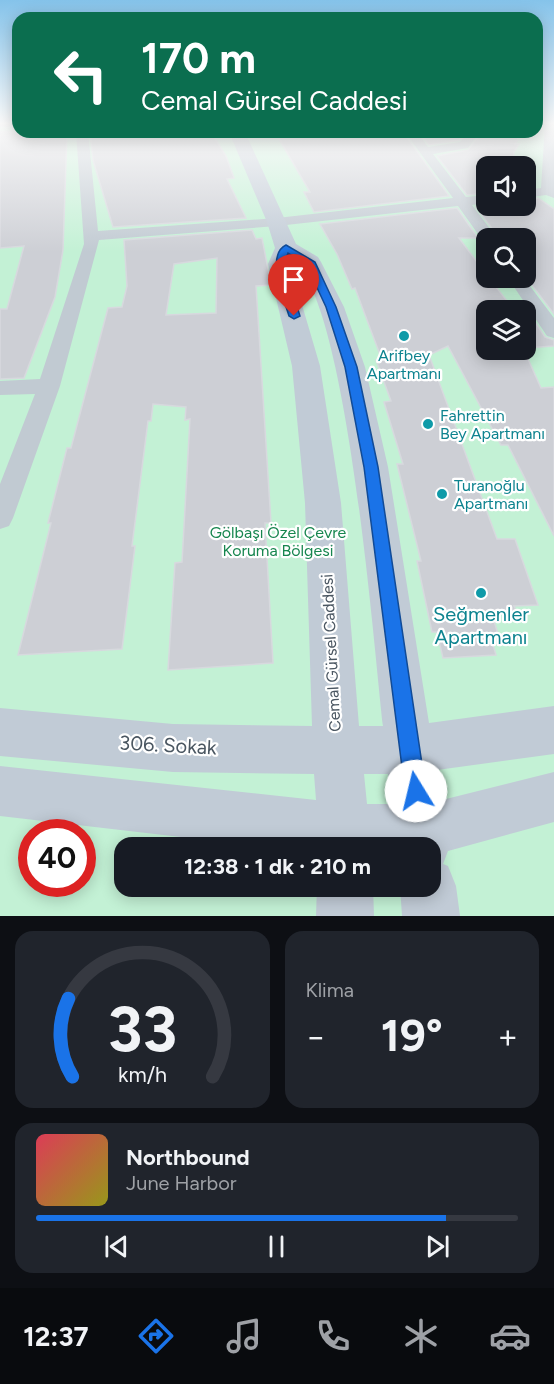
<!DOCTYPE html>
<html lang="tr">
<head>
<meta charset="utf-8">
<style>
	:root { --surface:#171b24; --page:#20242c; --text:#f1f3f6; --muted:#9ea1a6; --line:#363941; --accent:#1a73e8 }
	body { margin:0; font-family:Figtree,sans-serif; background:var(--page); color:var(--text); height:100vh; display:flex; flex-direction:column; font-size:22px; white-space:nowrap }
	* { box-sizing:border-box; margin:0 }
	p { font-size:20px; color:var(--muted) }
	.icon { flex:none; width:33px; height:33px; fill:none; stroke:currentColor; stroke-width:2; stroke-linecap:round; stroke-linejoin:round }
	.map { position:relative; height:916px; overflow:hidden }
	.panel { display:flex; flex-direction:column; gap:15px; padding:15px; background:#0d0f14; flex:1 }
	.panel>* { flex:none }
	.guide { position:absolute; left:12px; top:12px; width:531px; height:126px; border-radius:18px; box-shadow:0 3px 15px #0003; background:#0b6e4f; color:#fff; overflow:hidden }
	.buttons { position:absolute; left:476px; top:156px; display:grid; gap:12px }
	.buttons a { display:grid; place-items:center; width:60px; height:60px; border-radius:12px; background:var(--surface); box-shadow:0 3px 15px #0003; font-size:30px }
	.speed { position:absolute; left:18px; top:819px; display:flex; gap:12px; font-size:30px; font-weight:700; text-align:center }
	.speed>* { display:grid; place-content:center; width:78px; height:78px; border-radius:50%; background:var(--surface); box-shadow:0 3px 15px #0003; line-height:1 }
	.speed .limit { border:9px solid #d22; background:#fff; color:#111 }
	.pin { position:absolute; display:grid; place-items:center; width:51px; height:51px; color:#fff; margin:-62px -26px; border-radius:50% 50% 50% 0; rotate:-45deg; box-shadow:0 0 6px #0007 }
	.pin .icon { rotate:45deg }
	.me { position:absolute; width:66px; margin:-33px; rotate:351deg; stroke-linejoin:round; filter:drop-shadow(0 0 4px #0008) }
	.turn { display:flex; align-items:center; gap:21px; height:126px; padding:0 30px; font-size:27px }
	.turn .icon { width:78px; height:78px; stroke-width:2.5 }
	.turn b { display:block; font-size:42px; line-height:51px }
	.big { font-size:45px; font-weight:700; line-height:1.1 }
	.panel .widget { flex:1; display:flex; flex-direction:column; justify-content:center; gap:9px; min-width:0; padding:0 21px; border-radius:18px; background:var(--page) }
	.panel .dial { align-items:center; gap:0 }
	.dial svg { height:156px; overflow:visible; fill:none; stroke:var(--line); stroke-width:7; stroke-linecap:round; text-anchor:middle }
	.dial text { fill:var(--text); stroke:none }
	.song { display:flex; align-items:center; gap:18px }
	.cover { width:72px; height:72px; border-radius:9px; background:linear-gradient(135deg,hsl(350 70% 55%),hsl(60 70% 35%)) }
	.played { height:6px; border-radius:3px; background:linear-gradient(90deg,var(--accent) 85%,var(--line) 85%) }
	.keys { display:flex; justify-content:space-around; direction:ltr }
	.heat { display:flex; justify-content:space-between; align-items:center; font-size:33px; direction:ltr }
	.panel .tiles { flex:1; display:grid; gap:15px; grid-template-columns:1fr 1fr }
	.widget:last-child { grid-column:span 2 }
	.trip { position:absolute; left:114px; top:837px; width:327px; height:60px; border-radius:18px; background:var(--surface); box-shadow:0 3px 15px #0003; font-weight:700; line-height:60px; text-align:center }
	.tab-bar { display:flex; height:96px; justify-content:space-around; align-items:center; background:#090b0e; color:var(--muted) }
	.tab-bar .icon { width:42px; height:42px }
	.tab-bar .current { color:var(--accent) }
	.tab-bar b { font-size:27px; color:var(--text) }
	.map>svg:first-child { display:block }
	.green { fill:#c3f1d5; fill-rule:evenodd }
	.building { fill:#cdcfd5; stroke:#d7d9de; stroke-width:1.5; fill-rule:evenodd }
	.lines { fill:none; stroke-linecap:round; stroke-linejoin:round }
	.street { fill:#c1cad2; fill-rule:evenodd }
	.secondary { fill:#c1cbd6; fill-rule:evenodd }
	.route { fill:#1a73e8; stroke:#114b97; stroke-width:1.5 }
	.culture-dot { fill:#0f9aa8; stroke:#fff; stroke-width:2 }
	.labels { text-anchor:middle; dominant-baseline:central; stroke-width:4.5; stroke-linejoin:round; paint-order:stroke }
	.culture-label { font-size:16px; fill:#0d838f; stroke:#fff; text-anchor:start }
	.park-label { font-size:16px; fill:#17864f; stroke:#fff }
	.street-label { font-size:16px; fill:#4a5661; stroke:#fff }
	.near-culture-label { font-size:20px; fill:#0d838f; stroke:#fff }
	.near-street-label { font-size:20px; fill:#4a5661; stroke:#fff }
</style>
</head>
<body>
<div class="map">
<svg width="554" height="916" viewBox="0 0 554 916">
	<rect width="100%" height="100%" fill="#f5f3f3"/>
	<path class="green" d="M0 124H18V132H537V124H554V916H0ZM486 166H525V206H486ZM486 238H525V278H486ZM486 310H525V350H486ZM32 832H82V884H32ZM124 848H430V886H124Z"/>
	<g class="building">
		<path d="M0 132H67L63 250 55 297 24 378 0 379V309H7L24 246 0 248Z"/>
		<path d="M90 132H211L226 156 234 178 227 179 246 218 113 227 93 160Z"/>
		<path d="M275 132H403L449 196 314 212 304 192H310Z"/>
		<path d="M420 132H465L459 140 429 145Z"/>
		<path d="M482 132H522L515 144H519L514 152 512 166H486V193L467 195 437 156 468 150Z"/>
		<path d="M538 198 554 209V314L525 276V238H499L476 207 525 206V200Z"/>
		<path d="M457 208 478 238H459L486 274V278H489L514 310H486V350H524L541 388 554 387V536L508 445H501L448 346 429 355 497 539H515L538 605 514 606 517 613 498 614 499 618H493L499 637 491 638 496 655 443 658 437 632H432L417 561H421L397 464H403L384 402 391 401 376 360H382L355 288 352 289 337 254 320 224Z"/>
		<path d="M252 230 256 239 262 238 271 285 256 286 271 523H265L273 663 168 670 175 563 182 562 190 419 185 420 186 407 153 404 151 421H148L132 546H135L122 649 18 655 51 523H48L67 448H71L108 308 122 307 127 286 124 240ZM217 258 216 313 166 315 174 264Z"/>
		<path d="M525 307 545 337 554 340V346L525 348Z"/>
	</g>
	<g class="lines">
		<g class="street">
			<path d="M0 124H14L8 127H0Z"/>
			<path d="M545 124H554V198L546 195 525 198V190L541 188Z"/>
			<path d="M76 132H88L98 231 277 218 453 198 405 132H417L428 147 460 142 468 132H480L468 148 433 154 466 197 486 195V203L472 205 497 238H486V242L483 241 458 206 277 226 99 240 60 386 13 518 9 526 0 529V484L35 394 0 395V381L40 379 84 244Z"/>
			<path d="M508 278H524L554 318V338L547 336Z"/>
		</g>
		<g class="secondary">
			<path d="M229 132H245L296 244 318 257 321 262 344 307 365 367 388 467 429 723 554 706V754L437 770 442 800 554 772V822L448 851 443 864 448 866 456 886 460 916H402L400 886H430V848H276L0 816V766L316 800 314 774 173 772 0 756V708L173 724 312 726 305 503 292 366 268 264 275 248 267 222ZM292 261C347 294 374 650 383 726H359L341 503 320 366 290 264ZM364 774H388L391 804H367Z"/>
			<path d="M317 886H373L374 916H316Z"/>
		</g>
	</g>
	<linearGradient id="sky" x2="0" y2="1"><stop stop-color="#85c3ea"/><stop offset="0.49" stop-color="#fafafa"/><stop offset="1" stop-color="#fafafa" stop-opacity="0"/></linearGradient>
	<rect width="554" height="252" fill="url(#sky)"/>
	<path class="route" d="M286 245 315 262 336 307 357 367 378 467 426 791 423 798 416 801 408 798 405 791 364 467 345 367 326 307 306 264 288 253 284 264 300 316 294 319 289 316C284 299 265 255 286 245Z"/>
	<g class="culture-dot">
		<circle cx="404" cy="336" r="6"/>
		<circle cx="428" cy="424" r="6"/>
		<circle cx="442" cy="494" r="6"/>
		<circle cx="481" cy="593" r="6"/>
	</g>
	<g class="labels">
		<g class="culture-label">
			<text x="404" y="355" text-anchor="middle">Arifbey<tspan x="404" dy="18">Apartmanı</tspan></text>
			<text x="440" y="415">Fahrettin<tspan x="440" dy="18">Bey Apartmanı</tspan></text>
			<text x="454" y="485">Turanoğlu<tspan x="454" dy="18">Apartmanı</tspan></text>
		</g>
		<g class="park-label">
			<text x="278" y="532">Gölbaşı Özel Çevre<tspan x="278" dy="18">Koruma Bölgesi</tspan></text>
		</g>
		<g class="street-label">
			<text transform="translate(331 653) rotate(-93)">Cemal Gürsel Caddesi</text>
		</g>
		<g class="near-culture-label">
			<text x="481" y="614">Seğmenler<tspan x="481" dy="23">Apartmanı</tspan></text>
		</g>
		<g class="near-street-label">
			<text transform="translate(168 745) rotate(3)">306. Sokak</text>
		</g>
	</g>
</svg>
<div class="buttons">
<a><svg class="icon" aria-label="sound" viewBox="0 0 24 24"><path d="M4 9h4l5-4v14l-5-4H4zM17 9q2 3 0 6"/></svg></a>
<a><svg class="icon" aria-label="search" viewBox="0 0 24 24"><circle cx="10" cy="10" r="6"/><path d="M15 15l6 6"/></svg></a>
<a><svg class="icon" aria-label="layers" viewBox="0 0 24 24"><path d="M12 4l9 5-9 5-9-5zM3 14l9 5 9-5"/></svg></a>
</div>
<div class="speed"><div class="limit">40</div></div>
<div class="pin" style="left:294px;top:316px;background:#d93025"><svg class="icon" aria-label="arrive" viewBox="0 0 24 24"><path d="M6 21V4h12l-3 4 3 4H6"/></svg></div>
<svg class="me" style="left:416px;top:791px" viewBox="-20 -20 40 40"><circle r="19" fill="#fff"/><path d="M0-13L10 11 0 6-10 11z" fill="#1a73e8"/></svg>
<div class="trip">12:38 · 1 dk · 210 m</div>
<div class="guide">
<div class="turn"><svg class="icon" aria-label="left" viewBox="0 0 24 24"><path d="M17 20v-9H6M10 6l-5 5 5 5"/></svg><div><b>170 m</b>Cemal Gürsel Caddesi</div></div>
</div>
</div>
<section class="panel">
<div class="tiles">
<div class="widget dial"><svg viewBox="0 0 100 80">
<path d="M14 69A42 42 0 1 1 86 69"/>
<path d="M14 69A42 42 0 0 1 12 29" stroke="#1a73e8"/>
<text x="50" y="56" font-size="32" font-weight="700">33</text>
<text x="50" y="72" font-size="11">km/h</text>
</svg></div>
<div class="widget"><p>Klima</p>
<div class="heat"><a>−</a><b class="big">19°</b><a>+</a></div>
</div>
<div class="widget">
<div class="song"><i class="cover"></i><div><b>Northbound</b><p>June Harbor</p></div></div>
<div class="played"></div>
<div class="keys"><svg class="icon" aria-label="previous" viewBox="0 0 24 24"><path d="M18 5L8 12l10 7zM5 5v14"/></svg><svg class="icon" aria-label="pause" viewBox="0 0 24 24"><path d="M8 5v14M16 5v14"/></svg><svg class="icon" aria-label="next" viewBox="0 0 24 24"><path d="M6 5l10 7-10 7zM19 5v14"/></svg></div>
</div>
</div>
</section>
<nav class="tab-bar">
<b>12:37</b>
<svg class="icon current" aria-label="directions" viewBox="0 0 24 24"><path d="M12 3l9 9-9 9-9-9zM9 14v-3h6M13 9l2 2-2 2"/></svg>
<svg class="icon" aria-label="music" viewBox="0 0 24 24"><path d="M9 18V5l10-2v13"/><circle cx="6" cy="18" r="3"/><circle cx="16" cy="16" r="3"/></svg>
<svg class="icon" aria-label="phone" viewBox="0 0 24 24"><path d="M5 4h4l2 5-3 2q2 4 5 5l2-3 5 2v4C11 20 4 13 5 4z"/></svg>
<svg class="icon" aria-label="climate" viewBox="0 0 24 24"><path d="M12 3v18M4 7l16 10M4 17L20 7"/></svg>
<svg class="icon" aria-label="car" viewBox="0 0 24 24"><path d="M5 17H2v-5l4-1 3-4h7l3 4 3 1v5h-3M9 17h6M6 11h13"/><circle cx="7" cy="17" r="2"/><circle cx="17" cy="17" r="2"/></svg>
</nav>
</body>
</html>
